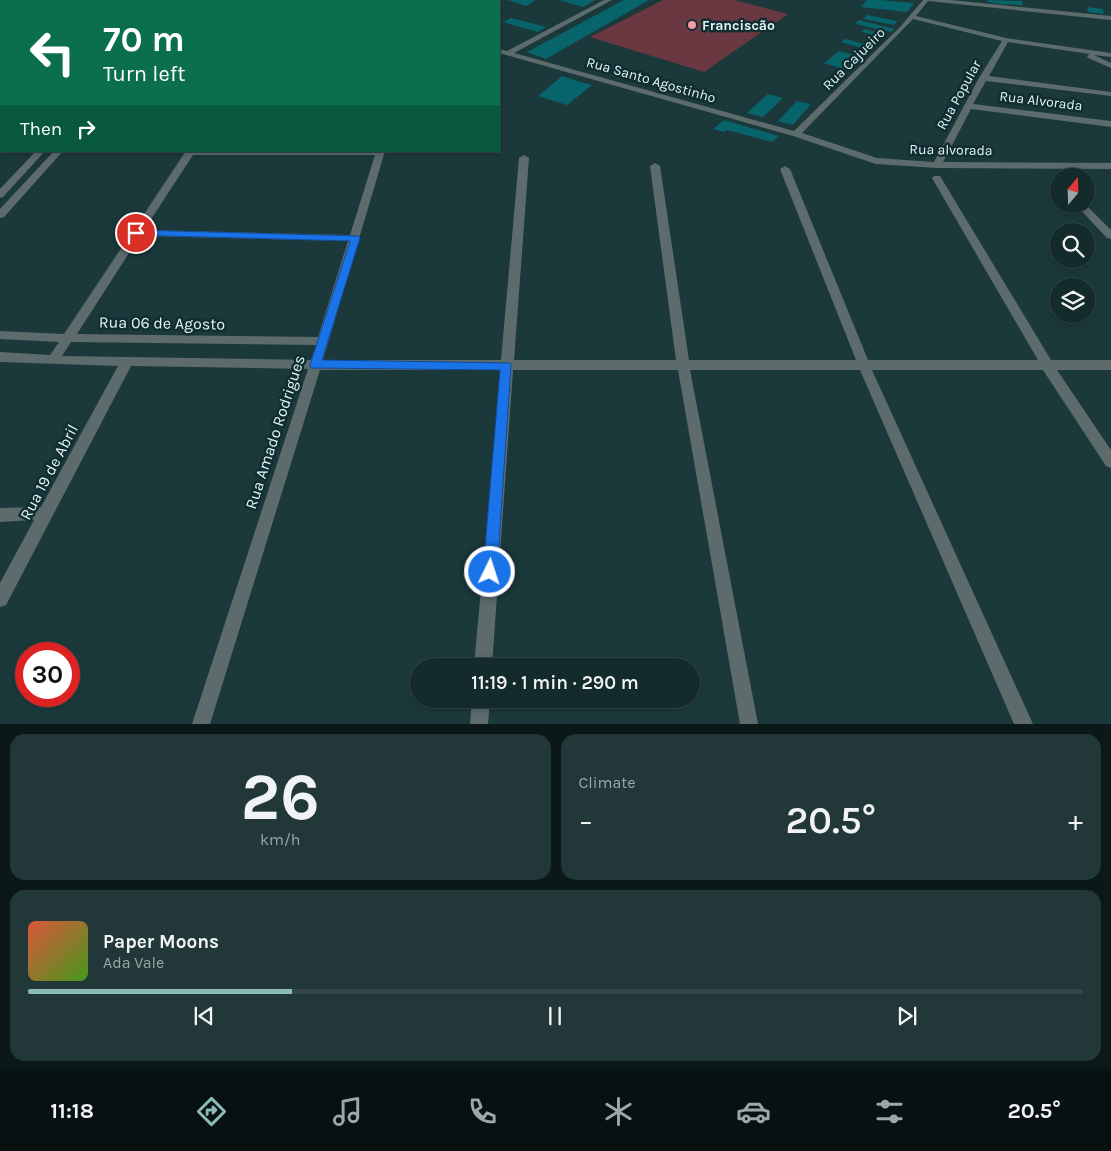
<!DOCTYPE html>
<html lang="en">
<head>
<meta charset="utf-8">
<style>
	:root { --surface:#142b2c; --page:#213738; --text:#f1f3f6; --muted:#9da7a9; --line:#334748; --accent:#8bbbb9 }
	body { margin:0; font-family:Karla,sans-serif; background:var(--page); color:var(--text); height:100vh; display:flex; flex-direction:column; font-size:19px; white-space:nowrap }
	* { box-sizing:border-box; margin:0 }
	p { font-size:16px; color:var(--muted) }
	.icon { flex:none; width:28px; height:28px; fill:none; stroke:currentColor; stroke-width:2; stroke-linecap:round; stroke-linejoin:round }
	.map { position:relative; height:724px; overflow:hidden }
	.details { display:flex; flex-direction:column; gap:10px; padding:10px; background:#0b1818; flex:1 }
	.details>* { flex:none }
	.top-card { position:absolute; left:0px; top:0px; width:500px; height:152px; box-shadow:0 2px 8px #0003,0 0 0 1px var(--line); background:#0b6e4f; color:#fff; overflow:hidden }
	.needle { width:32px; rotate:19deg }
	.tools { position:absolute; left:1050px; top:168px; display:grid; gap:10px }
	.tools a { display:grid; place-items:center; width:45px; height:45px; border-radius:50%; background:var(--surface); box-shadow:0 2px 8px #0003,0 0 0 1px var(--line); font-size:25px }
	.speed { position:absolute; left:15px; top:642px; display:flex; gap:10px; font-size:25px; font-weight:700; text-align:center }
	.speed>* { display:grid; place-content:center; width:65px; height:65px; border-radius:50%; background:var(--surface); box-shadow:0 2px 8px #0003,0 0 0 1px var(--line); line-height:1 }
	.speed .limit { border:8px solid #d22; background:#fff; color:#111 }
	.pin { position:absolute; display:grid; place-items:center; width:42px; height:42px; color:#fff; margin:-21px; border:2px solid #fff; border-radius:50%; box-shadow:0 1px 5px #0007 }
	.me { position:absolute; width:55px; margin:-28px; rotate:4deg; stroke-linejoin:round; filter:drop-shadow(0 0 4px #0008) }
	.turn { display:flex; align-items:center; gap:18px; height:105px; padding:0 20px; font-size:22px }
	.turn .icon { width:65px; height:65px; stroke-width:2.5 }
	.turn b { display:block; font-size:35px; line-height:42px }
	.then { display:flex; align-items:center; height:48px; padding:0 20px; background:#0003; gap:10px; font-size:19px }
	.big { font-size:38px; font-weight:600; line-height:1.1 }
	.details .tile { flex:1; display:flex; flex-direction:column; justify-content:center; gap:8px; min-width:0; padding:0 18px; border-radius:15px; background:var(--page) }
	.details .dial { align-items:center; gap:0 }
	.dial b { font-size:65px; line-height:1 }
	.song { display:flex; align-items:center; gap:15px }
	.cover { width:60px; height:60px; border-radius:8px; background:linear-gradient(135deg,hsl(10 70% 55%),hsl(100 70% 35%)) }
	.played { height:5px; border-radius:2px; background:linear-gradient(90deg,var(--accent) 25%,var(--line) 25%) }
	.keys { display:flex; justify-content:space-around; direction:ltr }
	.heat { display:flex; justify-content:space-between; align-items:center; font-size:28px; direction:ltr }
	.details .tiles { flex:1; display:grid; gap:10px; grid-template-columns:1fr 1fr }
	.tile:last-child { grid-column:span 2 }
	.trip { position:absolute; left:410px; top:658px; width:290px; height:50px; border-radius:25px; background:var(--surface); box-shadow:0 2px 8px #0003,0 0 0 1px var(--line); font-weight:600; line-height:50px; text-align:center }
	.tab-bar { display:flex; height:80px; justify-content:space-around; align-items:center; background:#081112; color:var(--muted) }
	.tab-bar .icon { width:35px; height:35px }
	.tab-bar .current { color:var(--accent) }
	.tab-bar b { font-size:22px; color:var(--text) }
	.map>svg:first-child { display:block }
	.green { fill:#6a3840 }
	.building { fill:#08646b }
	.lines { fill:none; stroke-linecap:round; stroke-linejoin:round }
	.street { fill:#5e6b6c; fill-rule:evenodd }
	.route { fill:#1a73e8; stroke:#114b97 }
	.poi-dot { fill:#f49aa6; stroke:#102e31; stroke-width:2 }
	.labels { text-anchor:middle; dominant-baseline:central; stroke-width:5; stroke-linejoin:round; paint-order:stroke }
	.far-poi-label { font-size:14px; font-weight:bold; fill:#e4f4f6; stroke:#102e31; text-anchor:start }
	.far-street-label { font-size:14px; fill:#e4f4f6; stroke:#102e31 }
	.street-label { font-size:16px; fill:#e4f4f6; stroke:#102e31 }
</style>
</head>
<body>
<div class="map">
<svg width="1111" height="724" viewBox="0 0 1111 724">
	<rect width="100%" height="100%" fill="#1b393b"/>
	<path class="green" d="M663 0H734L788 14 704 72 590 37Z"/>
	<g class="building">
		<path d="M508 0H536L526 6Z"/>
		<path d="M559 0H595L583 7Z"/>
		<path d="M624 0H649L546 59 527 52Z"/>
		<path d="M867 0H880L914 3 907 12 861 7Z"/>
		<path d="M988 0 1022 1 1023 5 1000 4 987 2Z"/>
		<path d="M1087 7 1103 9 1104 14 1088 12Z"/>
		<path d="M867 15 897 21 894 25 864 19Z"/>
		<path d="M511 18 546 27 538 32 503 22Z"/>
		<path d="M859 20 894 29 891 32 855 24Z"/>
		<path d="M864 29 887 35 885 38 861 32Z"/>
		<path d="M845 39 876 47 872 51 841 42Z"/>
		<path d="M839 51 854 55 848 60 859 63 850 71 824 63Z"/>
		<path d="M562 76 577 81 592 85 567 105 538 96Z"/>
		<path d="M768 94 783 98 763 117 747 113Z"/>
		<path d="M797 101 811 104 793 125 778 121Z"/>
		<path d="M724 120 758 130 779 136 772 142 727 130 724 132 713 129Z"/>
	</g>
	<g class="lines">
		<g class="street">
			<path d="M297 0H308V1H298Z"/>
			<path d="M604 0H612L514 53 794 131 900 27 923 0H951L1111 16V20L928 1 916 16 1006 38 1111 53V57L1094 55 1111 63V68L1088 58 1087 56 1090 54 1008 42 989 76 1111 92V96L986 81 973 104 1111 121V127L971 109 943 162 1111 163V169L937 168 876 164 793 136 499 53V49L507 51ZM913 19 1002 41 979 78 934 162 877 158 802 133Z"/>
			<path d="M36 151H45L3 197 0 198V189Z"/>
			<path d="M54 151H63L4 217 0 218V209Z"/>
			<path d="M186 151H385L323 360H501L519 158 524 155 529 158 514 360H676L650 166 655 163 660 166 689 360H856L780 169 785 166 790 169 868 360H1038L932 178 934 176H940L1051 360H1111V370H1057L1111 450V468L1106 466 1043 370H872L1033 724H1014L860 370H690L758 724H740L678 370H513L492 666H474L501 370H320L210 724H192L308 369 131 366 6 605 0 607V583L34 520 0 522V508L41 507 118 366 0 362V352L50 355 59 342 0 339V331L64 334ZM193 155H375L350 235 144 230ZM140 236 348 241 318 337 77 334ZM71 342 316 345 311 360 62 356Z"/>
			<path d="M1058 177H1059V184L1053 180Z"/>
			<path d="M1075 204H1085L1111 230V239L1107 238Z"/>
			<path d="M472 699H490L488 724H470Z"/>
		</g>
	</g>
	<path class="route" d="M136 230 359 236 360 238 322 360 510 363 511 366 497 572 495 577 490 579 485 577 483 572 500 370 311 368 310 365 350 241 133 235 132 233Z"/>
	<circle class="poi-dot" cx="692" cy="25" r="5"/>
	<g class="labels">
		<g class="far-poi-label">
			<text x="702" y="25">Franciscão</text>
		</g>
		<g class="far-street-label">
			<text transform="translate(854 59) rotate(-45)">Rua Cajueiro</text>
			<text transform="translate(651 80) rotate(16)">Rua Santo Agostinho</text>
			<text transform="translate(959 95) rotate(-61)">Rua Popular</text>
			<text transform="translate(1041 101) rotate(7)">Rua Alvorada</text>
			<text transform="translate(951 150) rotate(1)">Rua alvorada</text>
		</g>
		<g class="street-label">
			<text transform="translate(162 323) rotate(1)">Rua 06 de Agosto</text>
			<text transform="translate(275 432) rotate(-72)">Rua Amado Rodrigues</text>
			<text transform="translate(49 472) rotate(-62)">Rua 19 de Abril</text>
		</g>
	</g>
</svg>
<div class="tools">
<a><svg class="needle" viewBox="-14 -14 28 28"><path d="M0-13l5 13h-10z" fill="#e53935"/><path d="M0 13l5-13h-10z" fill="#9da7a9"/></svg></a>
<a><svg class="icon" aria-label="search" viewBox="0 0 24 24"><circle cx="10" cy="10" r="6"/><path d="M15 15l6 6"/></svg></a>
<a><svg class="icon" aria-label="layers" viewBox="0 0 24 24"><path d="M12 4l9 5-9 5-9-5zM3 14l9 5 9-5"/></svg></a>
</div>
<div class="speed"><div class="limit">30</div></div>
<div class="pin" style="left:136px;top:233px;background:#d93025"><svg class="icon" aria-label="arrive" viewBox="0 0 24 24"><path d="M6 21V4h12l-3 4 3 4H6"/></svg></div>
<svg class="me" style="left:490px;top:572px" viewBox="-20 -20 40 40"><circle r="17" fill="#1a73e8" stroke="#fff" stroke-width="3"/><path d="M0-11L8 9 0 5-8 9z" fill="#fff"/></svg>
<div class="trip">11:19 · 1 min · 290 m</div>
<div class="top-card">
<div class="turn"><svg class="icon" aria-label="left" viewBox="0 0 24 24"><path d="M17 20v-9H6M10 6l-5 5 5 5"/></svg><div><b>70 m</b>Turn left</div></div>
<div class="then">Then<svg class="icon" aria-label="right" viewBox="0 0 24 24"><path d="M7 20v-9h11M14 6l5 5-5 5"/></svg></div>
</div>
</div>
<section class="details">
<div class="tiles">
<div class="tile dial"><b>26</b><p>km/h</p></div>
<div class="tile"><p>Climate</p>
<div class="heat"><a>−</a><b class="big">20.5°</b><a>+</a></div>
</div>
<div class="tile">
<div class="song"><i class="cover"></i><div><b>Paper Moons</b><p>Ada Vale</p></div></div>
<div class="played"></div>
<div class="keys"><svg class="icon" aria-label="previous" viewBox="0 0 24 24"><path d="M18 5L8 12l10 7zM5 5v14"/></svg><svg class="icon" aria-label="pause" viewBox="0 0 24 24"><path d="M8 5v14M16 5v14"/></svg><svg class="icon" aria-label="next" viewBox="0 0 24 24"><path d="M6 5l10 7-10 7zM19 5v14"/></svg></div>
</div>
</div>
</section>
<nav class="tab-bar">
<b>11:18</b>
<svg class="icon current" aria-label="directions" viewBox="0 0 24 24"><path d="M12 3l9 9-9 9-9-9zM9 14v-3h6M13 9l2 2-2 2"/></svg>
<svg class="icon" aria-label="music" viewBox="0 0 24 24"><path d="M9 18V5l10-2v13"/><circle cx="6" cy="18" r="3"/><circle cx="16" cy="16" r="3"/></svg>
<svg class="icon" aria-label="phone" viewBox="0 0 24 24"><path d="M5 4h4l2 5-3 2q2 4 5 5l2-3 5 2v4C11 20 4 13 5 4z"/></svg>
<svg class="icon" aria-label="climate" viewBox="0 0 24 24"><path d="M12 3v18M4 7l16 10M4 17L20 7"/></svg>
<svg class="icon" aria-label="car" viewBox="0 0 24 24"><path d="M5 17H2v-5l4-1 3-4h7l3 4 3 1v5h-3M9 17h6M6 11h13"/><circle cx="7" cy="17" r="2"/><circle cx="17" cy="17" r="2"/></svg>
<svg class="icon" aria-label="filters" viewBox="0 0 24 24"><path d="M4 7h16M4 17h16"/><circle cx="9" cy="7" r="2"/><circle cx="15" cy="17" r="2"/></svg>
<b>20.5°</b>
</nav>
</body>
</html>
